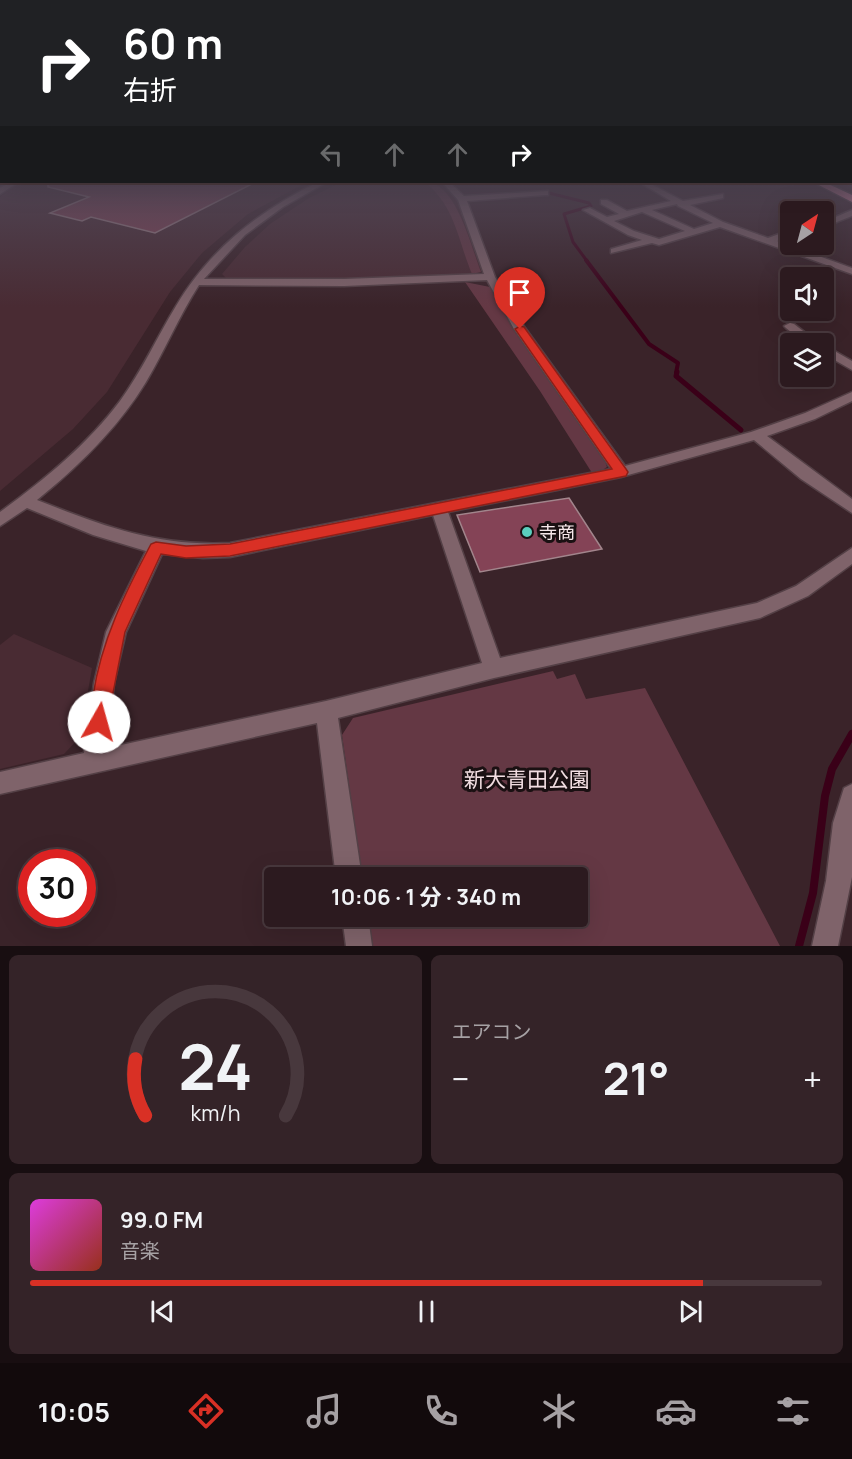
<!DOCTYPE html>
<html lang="ja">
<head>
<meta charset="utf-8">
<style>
	:root { --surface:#2c1a1f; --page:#342328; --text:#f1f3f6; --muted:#a6a1a4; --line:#48383d; --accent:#d93025 }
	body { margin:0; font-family:Manrope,"Noto Sans JP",sans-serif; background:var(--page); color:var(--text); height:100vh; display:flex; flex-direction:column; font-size:22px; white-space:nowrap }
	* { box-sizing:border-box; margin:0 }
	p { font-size:20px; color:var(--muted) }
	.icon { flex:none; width:33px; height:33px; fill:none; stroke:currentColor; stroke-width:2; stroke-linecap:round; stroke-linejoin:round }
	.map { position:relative; height:946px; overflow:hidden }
	.side { display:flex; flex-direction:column; gap:9px; padding:9px; background:#180e11; flex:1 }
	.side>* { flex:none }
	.hud { position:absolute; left:0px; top:0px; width:852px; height:183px; box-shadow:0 6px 24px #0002,0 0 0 2px var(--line); background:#202124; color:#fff; overflow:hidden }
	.needle { width:39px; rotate:36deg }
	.controls { position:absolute; left:780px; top:201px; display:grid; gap:12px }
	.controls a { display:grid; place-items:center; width:54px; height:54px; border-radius:6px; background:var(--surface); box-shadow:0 6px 24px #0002,0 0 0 2px var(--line); font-size:30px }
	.speed { position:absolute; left:18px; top:849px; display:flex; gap:12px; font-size:30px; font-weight:700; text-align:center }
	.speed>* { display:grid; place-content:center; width:78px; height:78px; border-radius:50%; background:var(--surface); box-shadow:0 6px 24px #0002,0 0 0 2px var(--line); line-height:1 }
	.speed .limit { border:9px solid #d22; background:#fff; color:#111 }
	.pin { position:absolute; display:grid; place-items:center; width:51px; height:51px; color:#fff; margin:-62px -26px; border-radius:50% 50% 50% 0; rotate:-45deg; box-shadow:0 0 6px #0007 }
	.pin .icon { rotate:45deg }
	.me { position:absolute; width:66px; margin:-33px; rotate:7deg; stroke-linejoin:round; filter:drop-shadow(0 0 4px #0008) }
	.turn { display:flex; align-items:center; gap:21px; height:126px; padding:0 24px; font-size:27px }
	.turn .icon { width:78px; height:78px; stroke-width:2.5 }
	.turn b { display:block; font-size:42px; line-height:51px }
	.lanes { display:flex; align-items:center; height:57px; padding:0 24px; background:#0003; justify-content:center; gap:30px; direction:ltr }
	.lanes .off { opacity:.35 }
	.big { font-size:45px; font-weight:700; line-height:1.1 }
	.side .card { flex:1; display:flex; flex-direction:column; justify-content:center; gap:9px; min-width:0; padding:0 21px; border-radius:9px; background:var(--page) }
	.side .dial { align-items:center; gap:0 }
	.dial svg { height:156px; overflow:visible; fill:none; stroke:var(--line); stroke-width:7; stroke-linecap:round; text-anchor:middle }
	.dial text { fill:var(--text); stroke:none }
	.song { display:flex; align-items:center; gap:18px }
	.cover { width:72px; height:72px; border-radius:9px; background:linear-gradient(135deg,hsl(300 70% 55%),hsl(10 70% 35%)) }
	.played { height:6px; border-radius:3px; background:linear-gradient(90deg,var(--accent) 85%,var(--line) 85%) }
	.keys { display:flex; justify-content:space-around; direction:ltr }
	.heat { display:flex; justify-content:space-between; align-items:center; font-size:33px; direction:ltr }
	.side .tiles { flex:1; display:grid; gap:9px; grid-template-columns:1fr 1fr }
	.card:last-child { grid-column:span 2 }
	.trip { position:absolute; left:264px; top:867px; width:324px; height:60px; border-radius:6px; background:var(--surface); box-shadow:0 6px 24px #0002,0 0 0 2px var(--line); font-weight:700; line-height:60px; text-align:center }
	.dock { display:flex; height:96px; justify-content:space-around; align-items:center; background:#120a0c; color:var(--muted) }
	.dock .icon { width:42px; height:42px }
	.dock .current { color:var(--accent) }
	.dock b { font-size:27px; color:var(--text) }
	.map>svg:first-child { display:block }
	.built { fill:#492b33 }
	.green { fill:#643844 }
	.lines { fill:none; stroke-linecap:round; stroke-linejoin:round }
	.stream-far3 { stroke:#3a0018; stroke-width:3 }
	.stream-far2 { stroke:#3a0018; stroke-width:4 }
	.stream-far1 { stroke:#3a0018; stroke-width:5 }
	.stream { stroke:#3a0018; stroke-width:8 }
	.building { fill:#844356; stroke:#a2858c; stroke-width:1.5 }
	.minor-casing { stroke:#544046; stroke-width:3 }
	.highway-casing { stroke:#544046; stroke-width:3 }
	.minor { fill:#7f636a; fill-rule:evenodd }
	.highway { fill:#fe94b3; fill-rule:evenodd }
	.route { fill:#d93025; stroke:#8d1f18; stroke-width:1.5 }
	.poi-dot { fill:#5acebd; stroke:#1a1012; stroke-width:2 }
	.labels { text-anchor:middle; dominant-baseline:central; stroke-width:6; stroke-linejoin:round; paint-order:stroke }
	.poi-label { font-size:18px; fill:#f7e7ea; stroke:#1a1012; text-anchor:start }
	.near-park-label { font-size:21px; fill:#f3dee2; stroke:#1a1012 }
</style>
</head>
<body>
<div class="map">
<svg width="852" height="946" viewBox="0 0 852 946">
	<rect width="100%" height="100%" fill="#3a2329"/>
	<g class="built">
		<path d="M19 182H307L248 214 202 253 170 292 107 392 73 429 0 491V197Z"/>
		<path d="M342 182H439L458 201 483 270 473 275 353 279 228 280 222 274 245 247 270 224 309 198Z"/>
		<path d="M14 634 92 668 80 737 64 754 0 769V645Z"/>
	</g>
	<g class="green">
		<path d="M425 182C456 181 471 247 481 272L472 274C457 238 456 208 425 182Z"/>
		<path d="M465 282 490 287 506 316 605 461 607 467 594 476 540 391Z"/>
		<path d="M553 671 557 679 575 674 586 699 645 688 780 946H372L368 917 578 916V878L362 877 342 735 353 718Z"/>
	</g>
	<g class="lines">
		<path class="stream-far3" d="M545 192 589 203 591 206 564 214 573 242 587 261"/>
		<path class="stream-far2" d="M586 260 649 344 678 363 676 373"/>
		<path class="stream-far1" d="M677 372 676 376 741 430"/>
		<path class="stream" d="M799 946 813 893 825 796 832 769 852 734"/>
	</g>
	<g class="building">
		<path d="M48 182H256L155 233 91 217 82 221 50 213 89 197 48 187Z"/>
		<path d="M569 498 602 549 480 572 457 515Z"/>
	</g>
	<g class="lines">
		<g class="minor-casing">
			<g id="minor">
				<path d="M11 182H19L0 194V188Z"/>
				<path d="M318 182H327L283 207 245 235 204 279H344L484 274 458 200 442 182H449L464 196 548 191V195H545L467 201 495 277 525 328 625 466 751 432 805 413 852 392V401L815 419 767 436 852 499V513L801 479 754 440 621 477 448 512 500 658 757 603 796 586 852 548V564L808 596 760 618 494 678 338 718 362 878H336L317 723 0 794V772L84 753 94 683 106 632 146 551 93 535 27 508 0 526V512C44 480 88 444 120 401 142 371 157 337 176 306 210 249 259 211 318 182ZM487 280 514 329 611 469 230 543C158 547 103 526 37 500 79 466 118 428 146 382 165 350 179 316 199 285L344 286ZM433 515 482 663 326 701 107 748 114 683 126 632 162 554 203 558 230 557Z"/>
				<path d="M639 182H647L683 201 723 194V198L690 205 723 222 768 238 790 230V236L777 241 852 268V274L720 227 659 245 652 243 611 253V249L642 240 628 235 583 210 590 208 607 217 619 214 601 204V200H607L627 211 671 201ZM677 204 678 206 713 223 694 229 652 210ZM642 212 685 231 659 239 634 231 614 221Z"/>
				<path d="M852 210V216L824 227V222Z"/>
				<path d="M790 323 794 324 820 344H806L786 328 784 326Z"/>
				<path d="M824 345 852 361V370L824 354Z"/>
				<path d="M852 784V877L838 946H812L826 881 833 823 844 788Z"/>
				<path d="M342 916H368L372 946H346Z"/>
			</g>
		</g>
		<g class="highway-casing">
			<path id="highway" d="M813 182H824L852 195V202Z"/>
		</g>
		<use href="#minor" class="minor"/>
		<use href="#highway" class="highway"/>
	</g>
	<linearGradient id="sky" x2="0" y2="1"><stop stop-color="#201317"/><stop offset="0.57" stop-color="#4f4554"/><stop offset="1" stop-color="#4f4554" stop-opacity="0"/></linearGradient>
	<rect width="852" height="307" fill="url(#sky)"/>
	<path class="route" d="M520 326 524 327 626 469 628 472 626 476 230 556 186 558 161 554 125 632 106 729 99 731 92 729C88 718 92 707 93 696 101 641 125 593 151 544L156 542 186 546 230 544 612 469 515 329Z"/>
	<circle class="poi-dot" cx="527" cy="532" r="6"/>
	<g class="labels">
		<g class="poi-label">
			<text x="539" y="532">寺商</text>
		</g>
		<g class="near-park-label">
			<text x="527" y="779">新大青田公園</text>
		</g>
	</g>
</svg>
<div class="controls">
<a><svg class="needle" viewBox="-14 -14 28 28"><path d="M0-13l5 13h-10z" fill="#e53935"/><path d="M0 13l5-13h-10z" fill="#a6a1a4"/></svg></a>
<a><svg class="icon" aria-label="sound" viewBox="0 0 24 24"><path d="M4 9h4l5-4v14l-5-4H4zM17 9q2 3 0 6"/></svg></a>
<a><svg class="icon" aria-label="layers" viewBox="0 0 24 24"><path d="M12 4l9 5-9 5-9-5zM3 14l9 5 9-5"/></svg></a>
</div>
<div class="speed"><div class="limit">30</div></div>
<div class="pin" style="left:520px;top:329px;background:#d93025"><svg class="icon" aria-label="arrive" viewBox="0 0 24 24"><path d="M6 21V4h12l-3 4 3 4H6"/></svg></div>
<svg class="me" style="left:99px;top:722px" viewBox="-20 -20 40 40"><circle r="19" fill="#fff"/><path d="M0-13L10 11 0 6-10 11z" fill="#d93025"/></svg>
<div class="trip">10:06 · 1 分 · 340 m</div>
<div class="hud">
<div class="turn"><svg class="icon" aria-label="right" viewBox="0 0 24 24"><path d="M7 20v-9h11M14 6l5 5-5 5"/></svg><div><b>60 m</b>右折</div></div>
<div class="lanes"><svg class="icon off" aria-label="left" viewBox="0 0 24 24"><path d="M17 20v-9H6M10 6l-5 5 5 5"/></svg><svg class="icon off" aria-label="ahead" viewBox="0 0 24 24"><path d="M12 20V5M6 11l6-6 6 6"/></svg><svg class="icon off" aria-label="ahead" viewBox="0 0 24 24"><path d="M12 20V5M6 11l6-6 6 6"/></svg><svg class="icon" aria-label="right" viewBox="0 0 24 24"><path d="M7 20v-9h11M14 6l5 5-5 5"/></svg></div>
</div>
</div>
<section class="side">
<div class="tiles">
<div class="card dial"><svg viewBox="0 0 100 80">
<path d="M14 69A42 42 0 1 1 86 69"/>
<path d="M14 69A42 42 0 0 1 9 40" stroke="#d93025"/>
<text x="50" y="56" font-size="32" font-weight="700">24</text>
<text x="50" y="72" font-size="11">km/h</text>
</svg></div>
<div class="card"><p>エアコン</p>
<div class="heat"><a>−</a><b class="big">21°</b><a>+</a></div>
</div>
<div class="card">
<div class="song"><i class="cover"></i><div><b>99.0 FM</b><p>音楽</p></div></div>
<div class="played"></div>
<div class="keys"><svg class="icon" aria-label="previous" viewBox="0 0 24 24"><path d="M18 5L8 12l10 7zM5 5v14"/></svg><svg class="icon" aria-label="pause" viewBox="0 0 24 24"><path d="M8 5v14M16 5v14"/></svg><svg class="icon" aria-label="next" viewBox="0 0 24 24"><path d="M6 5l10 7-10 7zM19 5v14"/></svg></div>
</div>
</div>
</section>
<nav class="dock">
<b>10:05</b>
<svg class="icon current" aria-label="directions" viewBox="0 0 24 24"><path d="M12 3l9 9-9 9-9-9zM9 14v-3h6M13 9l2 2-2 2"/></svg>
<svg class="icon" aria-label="music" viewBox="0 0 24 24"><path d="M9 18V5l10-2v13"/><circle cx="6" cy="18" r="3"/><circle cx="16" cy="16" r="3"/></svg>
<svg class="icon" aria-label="phone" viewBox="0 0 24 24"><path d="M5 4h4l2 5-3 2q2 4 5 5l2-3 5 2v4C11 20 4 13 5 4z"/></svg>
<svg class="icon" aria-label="climate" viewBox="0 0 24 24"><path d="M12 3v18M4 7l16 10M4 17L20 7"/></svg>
<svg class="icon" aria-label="car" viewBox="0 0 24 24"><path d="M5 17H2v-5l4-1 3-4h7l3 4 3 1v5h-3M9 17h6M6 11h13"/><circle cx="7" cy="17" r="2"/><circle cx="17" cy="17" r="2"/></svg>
<svg class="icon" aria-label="filters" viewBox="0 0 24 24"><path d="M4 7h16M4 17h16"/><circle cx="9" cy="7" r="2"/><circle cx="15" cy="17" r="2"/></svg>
</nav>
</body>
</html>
